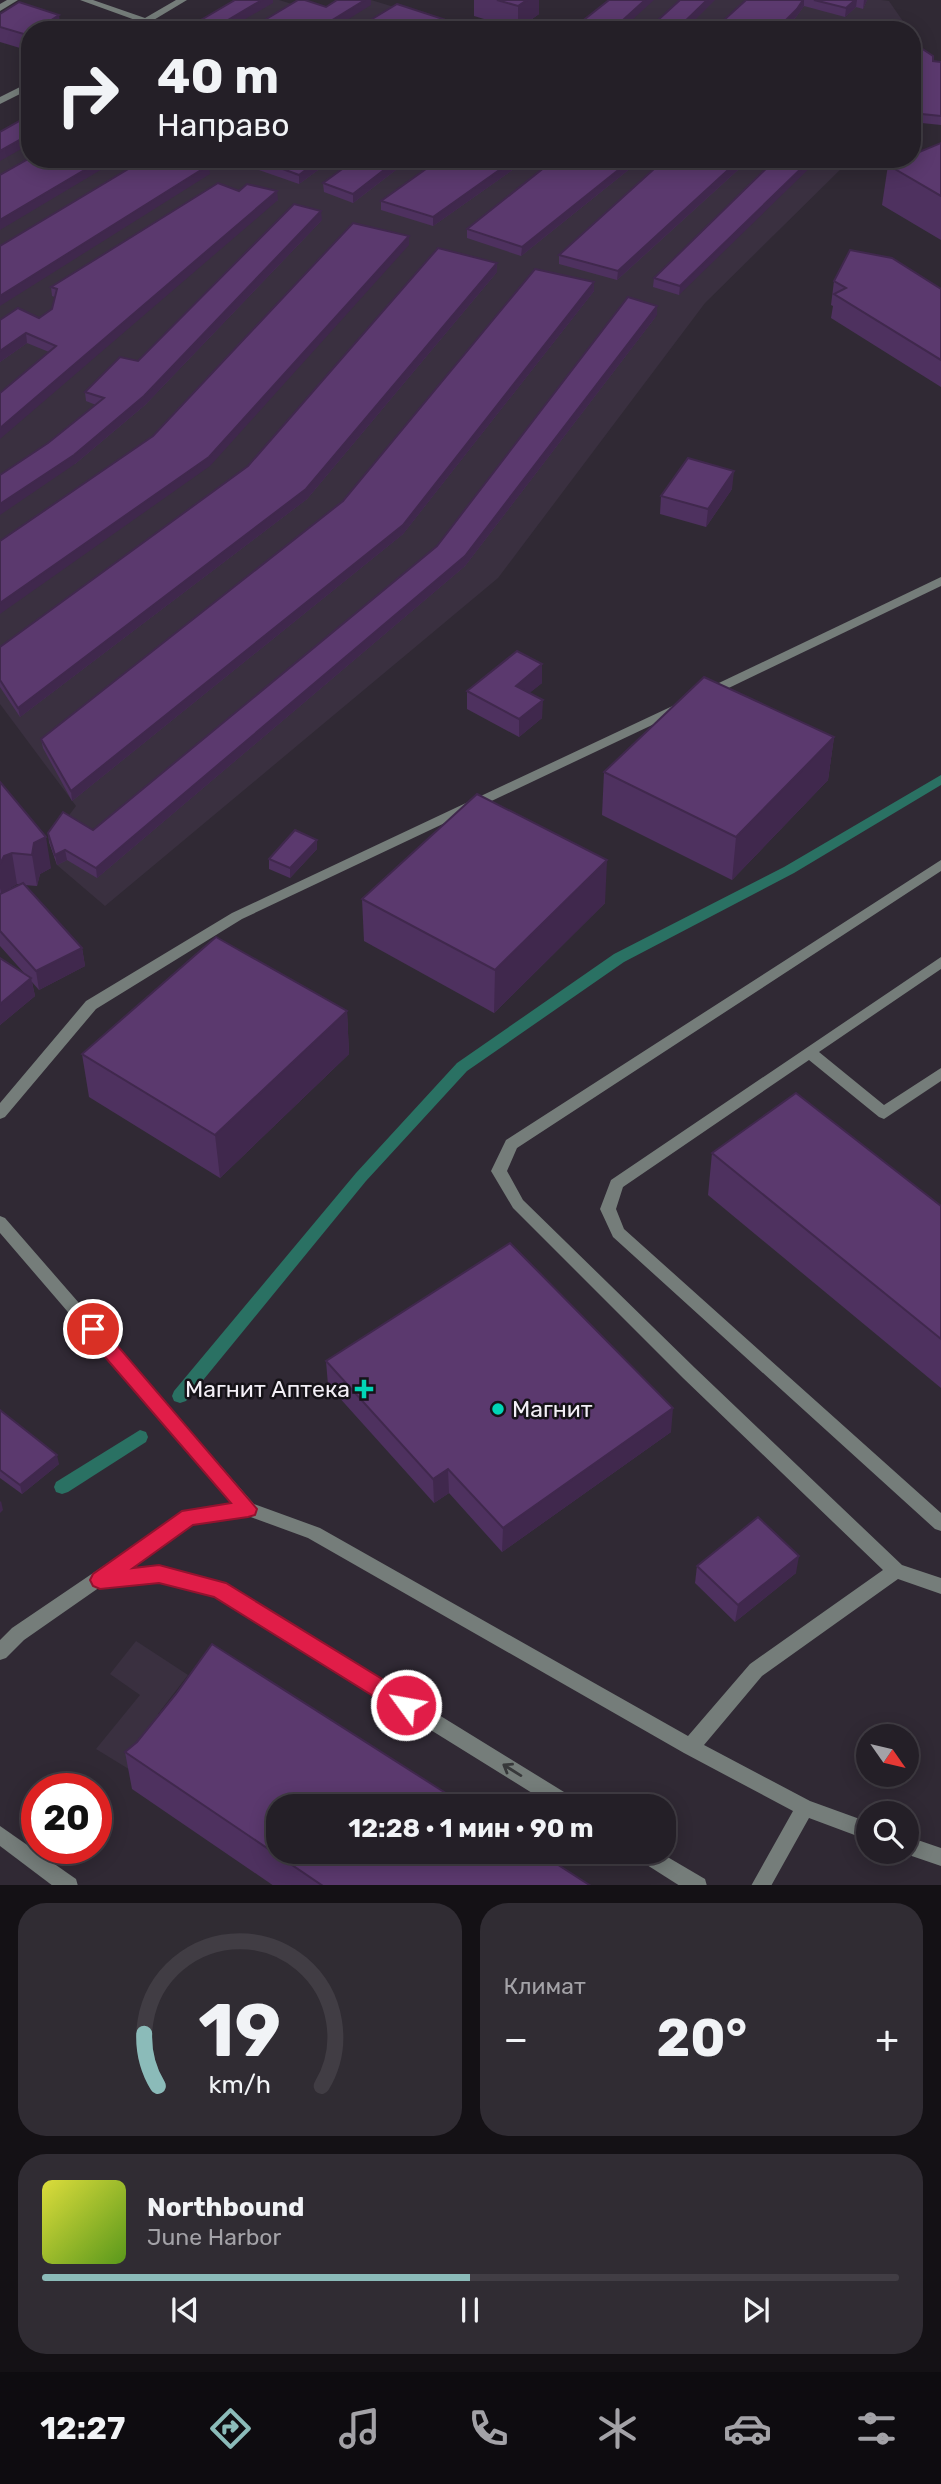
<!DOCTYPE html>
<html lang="ru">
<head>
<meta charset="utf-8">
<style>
	:root { --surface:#241f27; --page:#302c33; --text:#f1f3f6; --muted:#a3a2a7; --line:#413d44; --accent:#8bbbb9 }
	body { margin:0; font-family:Rubik,sans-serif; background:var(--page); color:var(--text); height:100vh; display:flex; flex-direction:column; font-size:26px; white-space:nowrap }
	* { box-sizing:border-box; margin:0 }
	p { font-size:23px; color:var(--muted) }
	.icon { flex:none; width:38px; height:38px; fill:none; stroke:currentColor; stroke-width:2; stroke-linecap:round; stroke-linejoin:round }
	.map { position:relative; height:1885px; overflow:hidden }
	.side { display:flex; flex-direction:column; gap:18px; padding:18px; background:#141115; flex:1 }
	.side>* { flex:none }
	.guide { position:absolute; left:21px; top:21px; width:900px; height:147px; border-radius:28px; box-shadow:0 4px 18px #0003,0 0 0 2px var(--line); background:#241f27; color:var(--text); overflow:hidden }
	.needle { width:46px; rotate:124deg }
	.tools { position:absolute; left:856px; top:1724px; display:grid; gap:14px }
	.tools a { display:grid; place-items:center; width:63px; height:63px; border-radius:50%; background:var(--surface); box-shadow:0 4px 18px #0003,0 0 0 2px var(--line); font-size:35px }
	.speed { position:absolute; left:21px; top:1773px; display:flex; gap:14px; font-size:35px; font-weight:700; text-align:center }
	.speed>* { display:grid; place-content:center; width:91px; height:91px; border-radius:50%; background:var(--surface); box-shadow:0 4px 18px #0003,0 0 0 2px var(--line); line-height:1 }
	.speed .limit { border:10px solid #d22; background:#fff; color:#111 }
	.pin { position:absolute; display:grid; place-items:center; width:60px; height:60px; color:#fff; margin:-30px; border:4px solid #fff; border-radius:50%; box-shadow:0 2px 7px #0007 }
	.me { position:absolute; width:77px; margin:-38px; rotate:302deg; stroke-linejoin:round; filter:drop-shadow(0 0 5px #0008) }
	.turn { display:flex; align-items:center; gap:24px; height:147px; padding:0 21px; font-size:32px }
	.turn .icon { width:91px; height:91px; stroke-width:2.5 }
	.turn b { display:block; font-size:49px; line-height:60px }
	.big { font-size:52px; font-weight:700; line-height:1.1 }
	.side .card { flex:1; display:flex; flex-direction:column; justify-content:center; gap:10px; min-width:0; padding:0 24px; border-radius:28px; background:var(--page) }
	.side .dial { align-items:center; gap:0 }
	.dial svg { height:182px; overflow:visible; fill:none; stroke:var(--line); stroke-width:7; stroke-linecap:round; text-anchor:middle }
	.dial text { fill:var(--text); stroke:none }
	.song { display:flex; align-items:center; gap:21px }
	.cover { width:84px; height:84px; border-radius:10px; background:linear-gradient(135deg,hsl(60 70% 55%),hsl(90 70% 35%)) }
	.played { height:7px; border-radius:4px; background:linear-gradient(90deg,var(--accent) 50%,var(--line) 50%) }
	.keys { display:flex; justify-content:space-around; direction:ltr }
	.heat { display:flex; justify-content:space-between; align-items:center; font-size:38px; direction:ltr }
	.side .tiles { flex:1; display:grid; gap:18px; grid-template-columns:1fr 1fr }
	.card:last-child { grid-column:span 2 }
	.trip { position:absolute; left:266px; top:1794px; width:410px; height:70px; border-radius:28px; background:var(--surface); box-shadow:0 4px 18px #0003,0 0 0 2px var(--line); font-weight:700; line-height:70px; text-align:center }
	.menu { display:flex; height:112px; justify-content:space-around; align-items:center; background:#0e0c10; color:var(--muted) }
	.menu .icon { width:49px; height:49px }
	.menu .on { color:var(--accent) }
	.menu b { font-size:32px; color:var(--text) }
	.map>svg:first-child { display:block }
	.built { fill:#3a3040 }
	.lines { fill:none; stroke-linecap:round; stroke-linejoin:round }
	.stream { fill:#2a7163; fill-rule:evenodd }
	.lane { fill:#757d7a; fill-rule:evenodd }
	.wall { fill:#4e315f; fill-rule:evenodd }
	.shaded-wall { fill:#40284d }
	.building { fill:#5b396e; stroke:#40284d; stroke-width:2 }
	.oneway { stroke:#37383a }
	.route { fill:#e11d48; stroke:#92132f; stroke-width:2 }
	.poi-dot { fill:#01d5b6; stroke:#161318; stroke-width:2.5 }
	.labels { text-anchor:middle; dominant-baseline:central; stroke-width:5; stroke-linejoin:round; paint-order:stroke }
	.poi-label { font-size:23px; fill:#f3eff6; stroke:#161318; text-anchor:end }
</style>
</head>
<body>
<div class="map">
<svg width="941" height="1886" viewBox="0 0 941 1886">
	<rect width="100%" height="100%" fill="#302934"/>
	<g class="built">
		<path d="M251 0H279L327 15 371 0 470 30H200Z"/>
		<path d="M619 0H881L889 1 909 30H583Z"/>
		<path d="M30 125V159H851L705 303 498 578 105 906 57 865 49 842 76 806 0 704V142Z"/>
		<path d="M136 1641 188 1675 158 1714 182 1732 145 1779 96 1749 140 1695 110 1674Z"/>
	</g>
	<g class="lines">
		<g class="stream">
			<path d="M941 775V785L794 873 624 962 467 1071 366 1181 186 1401 180 1403 174 1401 172 1396 174 1391 356 1173 457 1063 614 954 784 867Z"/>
			<path d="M140 1430 146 1432 148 1437 146 1442 68 1492 62 1494 56 1492 54 1487 56 1482Z"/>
		</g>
		<g class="lane">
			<path d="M7 0H18L0 11V4Z"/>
			<path d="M80 0H93L145 18 176 0H187L137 30H126L138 21Z"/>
			<path d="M30 82V89L0 104V97Z"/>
			<path d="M941 577V586L710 697 706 698 700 694 702 691Z"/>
			<path d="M681 702 686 703 687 706 686 709 242 919 96 1009 5 1117 0 1119V1103L86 1001 232 913Z"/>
			<path d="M941 860V871L517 1148 507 1171 523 1200 695 1368 902 1565 941 1578V1594L898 1579 762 1676 704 1745 810 1801 868 1822V1840L809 1818 771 1886H751L793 1811 684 1753 308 1538 248 1516 193 1524 126 1570 159 1566 225 1583 577 1800 579 1806H553L215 1596 159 1582 100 1587 24 1640 6 1658 0 1660V1640L12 1628 183 1512 233 1504 0 1233V1216L5 1218 254 1504 320 1528 688 1736 750 1664 883 1570 683 1378 513 1208 491 1171 506 1140Z"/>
			<path d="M941 957V969L819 1052 884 1105 941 1068V1081L884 1119 879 1117 809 1060 623 1187 616 1209 624 1229 941 1513V1531L935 1529 613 1237 600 1209 611 1180Z"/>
			<path d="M0 1826 76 1879 78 1886H53L0 1846Z"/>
			<path d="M906 1836 941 1848V1866L900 1852H906Z"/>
			<path d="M634 1852H659L705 1879 707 1886H680L636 1858Z"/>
		</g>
	</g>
	<g class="wall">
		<path d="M474 0H539V14L518 29 474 16Z"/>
		<path d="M746 0H867L863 9 856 7 845 17 804 6 796 17 784 30H713Z"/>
		<path d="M0 14 30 30V51L0 42Z"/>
		<path d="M912 42 933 61 941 62V125L912 122Z"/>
		<path d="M941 143V240L882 205 888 165Z"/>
		<path d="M333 159 299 184 256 169 255 160Z"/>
		<path d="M356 159H410L353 203 324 192 323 183Z"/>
		<path d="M440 159H528L433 226 381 210V201Z"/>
		<path d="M555 159H642L521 256 467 238V229Z"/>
		<path d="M665 159H750L617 280 559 264V255Z"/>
		<path d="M776 159 679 295 653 287 654 278Z"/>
		<path d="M239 191 278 200 49 352 27 343 0 362V320L39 318 52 309 55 297 52 296 51 287Z"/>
		<path d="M322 220 145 405 75 464 48 443 96 405 86 401 85 392 138 361Z"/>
		<path d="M497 272 307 499 20 717 0 687V647L248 466Z"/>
		<path d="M834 281 941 289V387L831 318 833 306 831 305Z"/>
		<path d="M594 282V291L403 534 72 801 43 748 41 739 343 501Z"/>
		<path d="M657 315 465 566 97 878 67 860 57 865 49 842 48 833 93 830 437 546Z"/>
		<path d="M732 489 706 527 660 514 661 496Z"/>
		<path d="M542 664V683L529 693 542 718 519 737 467 709V691Z"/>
		<path d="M834 737 828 780 732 880 602 815 604 772Z"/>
		<path d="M0 782 51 868 40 874 37 886 24 885 82 948 85 966 39 990 32 982 35 996 0 1025V958L25 974 0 946ZM17 884H21L8 890 10 888Z"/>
		<path d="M317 849 290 878 269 869V859Z"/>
		<path d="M362 899 605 903 494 1013 364 941Z"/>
		<path d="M347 1011 349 1054 220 1178 89 1097 82 1054Z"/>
		<path d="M712 1153 941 1206V1388L708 1195Z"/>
		<path d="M326 1361 671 1432 502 1552 449 1493 434 1503 328 1385Z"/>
		<path d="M0 1410 59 1464 22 1494 0 1478Z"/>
		<path d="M697 1566 796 1573 735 1622 695 1583Z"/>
		<path d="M125 1752 591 1886H274L132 1789Z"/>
	</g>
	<g class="shaded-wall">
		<path d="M262 0H273V3L226 30H211Z"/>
		<path d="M365 0H371V5L331 30H316Z"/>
		<path d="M527 0H539V14L518 29V6Z"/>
		<path d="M645 0H654L621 30H612Z"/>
		<path d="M707 0H715L685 30H676Z"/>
		<path d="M803 0H804V6L796 17 784 30H776Z"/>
		<path d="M855 0H857L856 7 845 17 846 8Z"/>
		<path d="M864 0H867L863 9Z"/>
		<path d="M59 15 61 30H36Z"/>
		<path d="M443 19V27L439 30H426Z"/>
		<path d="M30 33V51L29 52 27 35Z"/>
		<path d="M30 134V144L0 161V151Z"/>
		<path d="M103 159H119L0 230V220Z"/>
		<path d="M320 159H333L299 184V175Z"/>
		<path d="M398 159H410L353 203V194Z"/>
		<path d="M515 159H528L433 226V217Z"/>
		<path d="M632 159H642L521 256 522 247Z"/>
		<path d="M740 159H750L617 280 618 271Z"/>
		<path d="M811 159H819L679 295 680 286Z"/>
		<path d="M209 165 210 174 0 306V296Z"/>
		<path d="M277 191 278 200 0 439V428Z"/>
		<path d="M321 211 322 220 145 405 75 464 0 515V504Z"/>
		<path d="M409 236V245L210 466 0 614V603Z"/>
		<path d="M497 263V272L307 499 20 717 18 708Z"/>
		<path d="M594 282V291L403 534 72 801 71 791Z"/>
		<path d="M657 306V315L465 566 97 878 96 868 465 556Z"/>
		<path d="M26 333 27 343 0 362V351Z"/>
		<path d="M734 471 732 489 706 527 708 509Z"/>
		<path d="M542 664V683L516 704V686Z"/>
		<path d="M543 700 542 718 519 737V719Z"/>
		<path d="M834 737 828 780 732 880 736 837Z"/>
		<path d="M46 837 51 868 40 874 37 886 32 855 34 843Z"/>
		<path d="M317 840V849L290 878V868Z"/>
		<path d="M65 850 67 860 57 865 55 855Z"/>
		<path d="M12 853 17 884 10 888 3 902 0 888V864L4 856Z"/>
		<path d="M607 860 605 903 494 1013 495 970Z"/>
		<path d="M82 948 85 966 39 990 36 971Z"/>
		<path d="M31 978 35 996 0 1025V1004Z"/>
		<path d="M347 1011 349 1054 220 1178 215 1135Z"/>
		<path d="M673 1408 671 1432 502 1552 503 1528Z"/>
		<path d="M57 1455 59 1464 22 1494 20 1485Z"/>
		<path d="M448 1469 449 1493 434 1503 433 1479Z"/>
		<path d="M1 1501 3 1510 0 1513V1502Z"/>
		<path d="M799 1556 796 1573 735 1622 738 1605Z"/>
	</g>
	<g class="building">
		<path d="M235 0H262L211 30H184Z"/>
		<path d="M298 0H305L326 7 337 0H365L316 30H248Z"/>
		<path d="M497 0H527L518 6Z"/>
		<path d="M609 0H645L612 30H571Z"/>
		<path d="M680 0H707L676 30H647Z"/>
		<path d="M746 0H803L797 9 776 30H713Z"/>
		<path d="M814 0H855L846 8Z"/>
		<path d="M19 2 59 15 36 30H30V33L27 35 0 27V14Z"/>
		<path d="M397 4 443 19 426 30H354Z"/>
		<path d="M455 20 488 30H440Z"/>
		<path d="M912 42 933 56V61L941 62V116L912 113Z"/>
		<path d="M30 115V134L0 151V132Z"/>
		<path d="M941 143V196L888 165 902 159H912V155Z"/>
		<path d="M30 158V159H103L0 220V175Z"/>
		<path d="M145 159H195L209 165 0 296V246Z"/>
		<path d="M256 159H320L299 175Z"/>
		<path d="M356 159H398L353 194 323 183Z"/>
		<path d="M440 159H515L433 217 381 201Z"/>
		<path d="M555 159H632L522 247 467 229Z"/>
		<path d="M665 159H740L618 271 559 255Z"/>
		<path d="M776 159H811L680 286 654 278Z"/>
		<path d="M218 183 239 191 247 184 277 191 0 428V393L56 346 26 333 0 351V320L18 308 39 318 52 309 57 289 51 287Z"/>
		<path d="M294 204 321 211 144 396 74 455 0 504V475L48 443 104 398 85 392 120 357 138 361Z"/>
		<path d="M353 223 409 236 209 457 0 603V541L153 436Z"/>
		<path d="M438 248 497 263 306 489 18 708 0 680V647L248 466Z"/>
		<path d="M850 250 892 258 941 289V360L834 294 846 288 834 281Z"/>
		<path d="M535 269 594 282 403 525 71 791 41 739 343 501Z"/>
		<path d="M628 297 657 306 465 556 96 868 65 850 55 855 48 833 63 812 93 830 437 546Z"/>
		<path d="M688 458 734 471 708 509 661 496Z"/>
		<path d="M517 651 542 664 516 686 543 700 519 719 467 691Z"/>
		<path d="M704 677 834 737 736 837 604 772Z"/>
		<path d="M0 782 46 837 34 843 32 855 12 853 4 856 0 864Z"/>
		<path d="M477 794 607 860 495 970 362 899Z"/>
		<path d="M295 830 317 840 290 868 269 859Z"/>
		<path d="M23 883 82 948 36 971 0 931V894Z"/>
		<path d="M216 937 347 1011 215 1135 82 1054Z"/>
		<path d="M0 958 31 978 0 1004Z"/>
		<path d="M796 1093 941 1206V1339L712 1153Z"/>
		<path d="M510 1243 673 1408 503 1528 448 1469 433 1479 326 1361Z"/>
		<path d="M0 1410 57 1455 20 1485 0 1470Z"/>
		<path d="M758 1517 799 1556 738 1605 697 1566Z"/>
		<path d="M212 1644 466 1806H278V1852H538L591 1886H323L125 1752 137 1742 176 1694Z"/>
	</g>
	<defs><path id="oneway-shaft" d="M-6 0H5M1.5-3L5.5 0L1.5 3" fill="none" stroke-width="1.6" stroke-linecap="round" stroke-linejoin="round" transform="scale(1.75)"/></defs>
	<use class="oneway" href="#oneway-shaft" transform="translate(512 1770) rotate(-148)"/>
	<path class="route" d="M93 1322 99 1324 257 1509 255 1515 248 1517 193 1525 133 1568 159 1565 226 1583 413 1698 416 1705 413 1712 406 1714 399 1712 214 1597 159 1583 100 1589 93 1586 90 1580 93 1574 182 1511 231 1503 86 1335 84 1329 86 1324Z"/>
	<g class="poi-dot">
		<path d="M360.5 1378.5h7v7h7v7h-7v7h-7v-7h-7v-7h7z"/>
		<circle cx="498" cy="1409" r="7"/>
	</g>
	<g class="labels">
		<g class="poi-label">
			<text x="350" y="1389">Магнит Аптека</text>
			<text x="512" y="1409" text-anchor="start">Магнит</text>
		</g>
	</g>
</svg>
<div class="tools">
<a><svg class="needle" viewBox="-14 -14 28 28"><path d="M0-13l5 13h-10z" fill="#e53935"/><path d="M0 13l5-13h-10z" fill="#a3a2a7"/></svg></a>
<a><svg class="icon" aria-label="search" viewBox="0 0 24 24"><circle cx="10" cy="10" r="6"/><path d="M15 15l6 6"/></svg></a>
</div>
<div class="speed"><div class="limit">20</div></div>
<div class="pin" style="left:93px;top:1329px;background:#d93025"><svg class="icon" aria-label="arrive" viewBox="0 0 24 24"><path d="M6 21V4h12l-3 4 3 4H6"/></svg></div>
<svg class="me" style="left:406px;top:1705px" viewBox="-20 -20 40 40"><circle r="17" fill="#e11d48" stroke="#fff" stroke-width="3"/><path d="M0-11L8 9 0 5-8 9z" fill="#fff"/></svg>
<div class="trip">12:28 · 1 мин · 90 m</div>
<div class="guide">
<div class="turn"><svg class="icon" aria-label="right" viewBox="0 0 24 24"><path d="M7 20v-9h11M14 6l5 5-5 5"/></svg><div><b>40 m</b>Направо</div></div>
</div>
</div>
<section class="side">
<div class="tiles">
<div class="card dial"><svg viewBox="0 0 100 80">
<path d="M14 69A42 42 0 1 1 86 69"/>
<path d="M14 69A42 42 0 0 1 8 46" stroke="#8bbbb9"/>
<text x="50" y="56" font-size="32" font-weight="700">19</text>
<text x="50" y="72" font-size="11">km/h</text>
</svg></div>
<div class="card"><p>Климат</p>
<div class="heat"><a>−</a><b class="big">20°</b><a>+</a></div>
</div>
<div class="card">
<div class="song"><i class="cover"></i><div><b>Northbound</b><p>June Harbor</p></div></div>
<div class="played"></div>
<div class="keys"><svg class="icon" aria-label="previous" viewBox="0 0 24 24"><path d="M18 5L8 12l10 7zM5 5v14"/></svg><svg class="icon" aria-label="pause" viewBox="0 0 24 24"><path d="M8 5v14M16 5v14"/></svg><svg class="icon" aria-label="next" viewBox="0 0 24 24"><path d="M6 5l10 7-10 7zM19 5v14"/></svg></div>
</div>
</div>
</section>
<nav class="menu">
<b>12:27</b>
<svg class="icon on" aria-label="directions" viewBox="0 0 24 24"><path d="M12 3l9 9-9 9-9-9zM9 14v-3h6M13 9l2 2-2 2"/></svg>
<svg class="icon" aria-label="music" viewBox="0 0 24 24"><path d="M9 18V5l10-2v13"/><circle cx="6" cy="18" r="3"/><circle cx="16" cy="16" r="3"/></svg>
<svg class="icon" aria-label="phone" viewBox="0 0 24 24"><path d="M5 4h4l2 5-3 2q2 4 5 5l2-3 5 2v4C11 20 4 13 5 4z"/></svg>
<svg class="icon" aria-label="climate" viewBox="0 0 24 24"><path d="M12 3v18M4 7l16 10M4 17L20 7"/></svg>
<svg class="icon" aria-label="car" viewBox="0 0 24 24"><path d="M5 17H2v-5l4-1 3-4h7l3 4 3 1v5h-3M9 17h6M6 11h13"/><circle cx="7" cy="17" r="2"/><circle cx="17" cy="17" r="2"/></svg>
<svg class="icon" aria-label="filters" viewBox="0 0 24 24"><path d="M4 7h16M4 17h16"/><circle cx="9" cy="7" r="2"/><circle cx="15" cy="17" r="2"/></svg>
</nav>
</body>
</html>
